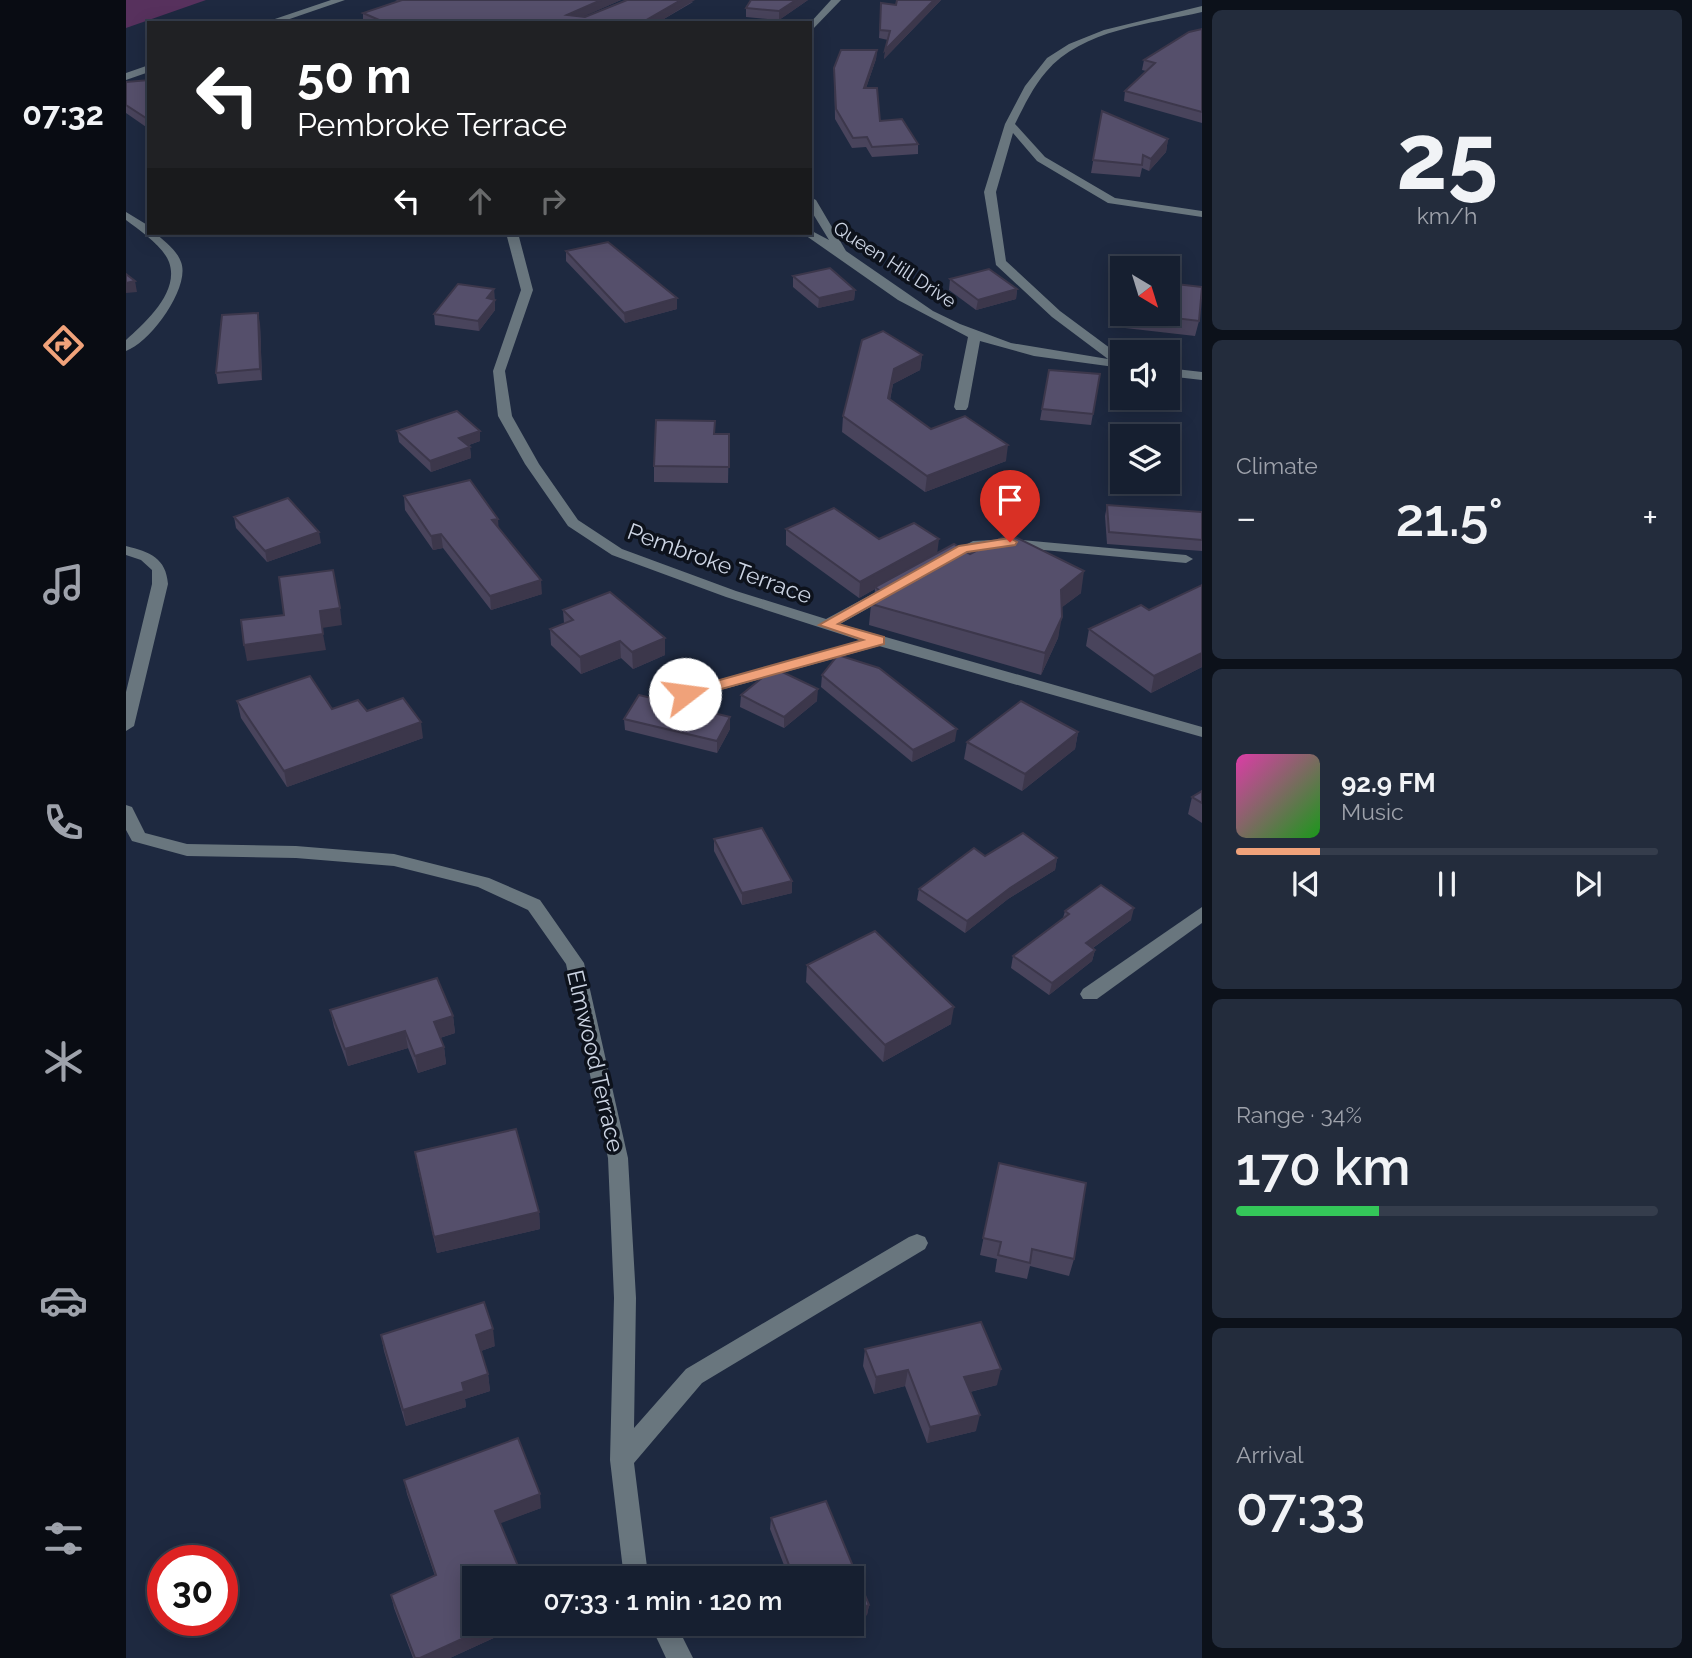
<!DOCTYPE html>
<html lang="en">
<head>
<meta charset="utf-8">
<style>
	:root { --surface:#161f30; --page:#232c3c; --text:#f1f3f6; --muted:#9ea2ab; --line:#353d4c; --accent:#f0a27a }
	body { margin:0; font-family:Raleway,sans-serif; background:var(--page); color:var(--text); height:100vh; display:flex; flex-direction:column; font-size:26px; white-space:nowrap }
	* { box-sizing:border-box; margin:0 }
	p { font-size:23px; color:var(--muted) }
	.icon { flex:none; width:38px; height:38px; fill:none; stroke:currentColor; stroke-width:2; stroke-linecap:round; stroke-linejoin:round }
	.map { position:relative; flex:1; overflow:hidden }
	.side { display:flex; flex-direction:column; gap:10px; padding:10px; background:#0c111a; width:490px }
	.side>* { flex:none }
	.guide { position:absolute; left:21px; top:21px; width:665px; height:214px; border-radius:0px; box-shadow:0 4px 18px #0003,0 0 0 2px var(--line); background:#202124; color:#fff; overflow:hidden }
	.needle { width:46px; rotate:142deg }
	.tools { position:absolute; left:984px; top:256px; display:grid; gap:14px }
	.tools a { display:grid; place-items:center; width:70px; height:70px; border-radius:0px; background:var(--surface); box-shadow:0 4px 18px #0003,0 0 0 2px var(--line); font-size:35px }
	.speed { position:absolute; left:21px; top:1545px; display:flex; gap:14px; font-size:35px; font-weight:700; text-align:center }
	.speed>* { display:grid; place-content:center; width:91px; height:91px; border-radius:50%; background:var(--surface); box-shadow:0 4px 18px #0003,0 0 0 2px var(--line); line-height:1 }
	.speed .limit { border:10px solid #d22; background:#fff; color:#111 }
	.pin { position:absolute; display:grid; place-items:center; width:60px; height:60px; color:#fff; margin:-72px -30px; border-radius:50% 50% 50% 0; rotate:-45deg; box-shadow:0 0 7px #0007 }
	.pin .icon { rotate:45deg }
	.me { position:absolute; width:77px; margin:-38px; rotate:75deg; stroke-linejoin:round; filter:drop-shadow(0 0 5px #0008) }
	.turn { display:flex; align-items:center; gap:24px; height:147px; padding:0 35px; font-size:32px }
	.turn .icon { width:91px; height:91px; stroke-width:2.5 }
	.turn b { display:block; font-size:49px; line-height:60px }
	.lanes { display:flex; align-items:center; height:66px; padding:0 35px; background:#0003; justify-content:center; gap:35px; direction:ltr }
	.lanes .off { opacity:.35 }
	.big { font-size:52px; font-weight:600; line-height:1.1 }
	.side .widget { flex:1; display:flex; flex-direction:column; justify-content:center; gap:10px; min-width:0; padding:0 24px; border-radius:10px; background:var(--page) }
	.side .dial { align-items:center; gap:0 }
	.dial b { font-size:91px; line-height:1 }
	.song { display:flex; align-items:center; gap:21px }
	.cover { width:84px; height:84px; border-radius:10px; background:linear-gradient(135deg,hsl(320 70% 55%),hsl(120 70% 35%)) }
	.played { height:7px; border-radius:4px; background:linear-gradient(90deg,var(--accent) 20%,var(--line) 20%) }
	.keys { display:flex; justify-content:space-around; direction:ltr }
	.heat { display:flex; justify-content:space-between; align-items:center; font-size:38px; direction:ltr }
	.charge { height:10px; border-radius:5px; background:linear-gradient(90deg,#34c759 34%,var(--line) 0) }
	.trip { position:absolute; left:336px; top:1566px; width:402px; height:70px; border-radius:0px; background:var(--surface); box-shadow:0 4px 18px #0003,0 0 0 2px var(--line); font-weight:600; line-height:70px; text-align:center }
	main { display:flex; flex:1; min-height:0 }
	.menu { display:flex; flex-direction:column; width:126px; justify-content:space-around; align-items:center; background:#090c13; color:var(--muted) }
	.menu .icon { width:49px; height:49px }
	.menu .selected { color:var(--accent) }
	.menu b { font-size:32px; color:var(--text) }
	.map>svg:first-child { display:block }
	.green { fill:#57315d }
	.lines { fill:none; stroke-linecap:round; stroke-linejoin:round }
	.minor { fill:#69767e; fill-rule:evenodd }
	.wall { fill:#49445c }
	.shaded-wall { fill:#3c374b }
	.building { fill:#554f6b; stroke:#3c374b; stroke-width:2 }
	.route { fill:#f0a27a; stroke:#9c694f; stroke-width:2 }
	.labels { text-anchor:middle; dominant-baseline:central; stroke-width:7; stroke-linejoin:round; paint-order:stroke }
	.far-street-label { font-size:19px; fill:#ccd4e3; stroke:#0d121c }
	.street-label { font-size:23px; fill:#ccd4e3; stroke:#0d121c }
</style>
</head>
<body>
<main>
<nav class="menu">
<b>07:32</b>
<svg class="icon selected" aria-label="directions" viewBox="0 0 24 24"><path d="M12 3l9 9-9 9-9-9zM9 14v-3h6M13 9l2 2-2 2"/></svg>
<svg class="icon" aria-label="music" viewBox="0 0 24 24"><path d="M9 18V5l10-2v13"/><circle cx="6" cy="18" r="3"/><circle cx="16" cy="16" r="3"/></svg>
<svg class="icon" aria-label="phone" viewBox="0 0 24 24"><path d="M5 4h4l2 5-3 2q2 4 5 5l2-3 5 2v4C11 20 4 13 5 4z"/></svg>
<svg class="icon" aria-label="climate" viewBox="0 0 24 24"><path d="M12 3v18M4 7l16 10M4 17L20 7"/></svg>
<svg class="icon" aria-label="car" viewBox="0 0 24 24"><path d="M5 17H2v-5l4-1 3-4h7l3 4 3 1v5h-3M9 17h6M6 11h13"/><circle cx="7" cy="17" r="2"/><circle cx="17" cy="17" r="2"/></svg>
<svg class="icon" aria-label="filters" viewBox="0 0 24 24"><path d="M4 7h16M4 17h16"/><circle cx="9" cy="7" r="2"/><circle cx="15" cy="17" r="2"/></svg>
</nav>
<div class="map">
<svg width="1076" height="1658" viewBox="0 0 1076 1658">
	<rect width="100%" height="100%" fill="#1e2940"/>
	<path class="green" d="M0 0H80L0 28Z"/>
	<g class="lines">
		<g class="minor">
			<path d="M205 0H219L152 23H137Z"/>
			<path d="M705 0H715L684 32V23Z"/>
			<path d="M1076 6V12C1025 24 956 29 920 72 907 87 898 106 889 124L919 157 989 198 1076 211V217L982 203 911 161 887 133 870 192 880 261 934 311 996 357V368L908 356 854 341 842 407 840 410H830L828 407 842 337 772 300 679 235 677 233H684V230L703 240 684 209V197L690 200 720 251 807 311 834 324 885 343 982 359 926 317 870 265 858 192 879 124 899 86 921 58 943 44 978 30Z"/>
			<path d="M23 65V72L0 80V73Z"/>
			<path d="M0 212 23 226V233H29C38 241 51 250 55 262 65 287 24 343 0 351V340C19 323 54 292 43 262 37 246 13 230 0 220Z"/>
			<path d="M380 233H392L407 290 379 371 386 416 413 464 452 520 496 549 610 591 700 619 763 585H773L776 588 773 591 714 624 1076 727V737L753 646 541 705H529L527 701 529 697 736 641 600 597 486 555 442 526 399 464 372 416 367 371 395 290Z"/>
			<path d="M1041 368 1076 372V380L1041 376Z"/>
			<path d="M885 539 1060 555 1067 559 1060 563 885 547 855 548 816 565 809 561 847 541Z"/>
			<path d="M0 546C24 552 40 558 42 584L8 726 0 731V692L26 584V570L15 560 0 555Z"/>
			<path d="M0 805 6 807 19 833 61 844 170 846 268 854 363 878 414 900 458 963 502 1158 510 1298 508 1428 560 1369 783 1237 791 1234 799 1237 802 1243 799 1249 576 1383 508 1463 521 1567 526 1578H500L497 1570 484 1460 488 1298 482 1158 440 964 402 910 352 887 268 866 170 858 61 856 6 841 0 830Z"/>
			<path d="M1076 907V923L971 999H957L954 994 957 989Z"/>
			<path d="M524 1624H550L567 1658H540Z"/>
		</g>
	</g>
	<g class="wall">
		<path d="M269 0H495L458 16 567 2 531 23 237 22V13L272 1Z"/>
		<path d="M682 0 653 20 620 17V8Z"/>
		<path d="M771 0H815L758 59 762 40 753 38 755 3 770 5Z"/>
		<path d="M1076 29V123L998 101 999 91 1020 71 1016 70 1018 60Z"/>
		<path d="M751 50 750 59 740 88 754 121 792 144V154L746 157 740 147 726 148 709 119 708 68Z"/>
		<path d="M23 80V129L0 113V82Z"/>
		<path d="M976 111 1042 139 1040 152 1023 171 1016 168 1014 177 965 173Z"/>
		<path d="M440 251 551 298V309L499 323 440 261Z"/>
		<path d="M667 276 729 290 728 300 692 308 667 287Z"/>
		<path d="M824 279 891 289 890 299 850 310 823 290Z"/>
		<path d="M368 289 369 310 353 331 309 325 308 314Z"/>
		<path d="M1002 313H1041L1073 321 1069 336 999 328Z"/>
		<path d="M134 324 136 380 92 384 90 373Z"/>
		<path d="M796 355 794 370 767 384 764 400 805 429 880 461 799 492 716 432 717 416Z"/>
		<path d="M974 374 965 425 914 420 916 409Z"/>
		<path d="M271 431H354V441L343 445 344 447 345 458 305 472 273 442Z"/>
		<path d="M588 434H603L602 483 528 482V466Z"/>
		<path d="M278 496 373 529 416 594 365 610 317 548 307 550 279 510Z"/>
		<path d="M981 505 1076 512V551L981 544 979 516Z"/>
		<path d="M108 517 195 543 141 562 110 528Z"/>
		<path d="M660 529 753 539 811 553 844 554 955 593 936 607 932 638 915 675 743 625 745 604 748 603 749 589 733 598 660 545Z"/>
		<path d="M1076 585V667L1025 693 960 646 963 629 1023 610Z"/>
		<path d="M437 610 539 655 507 669 495 658 455 674 425 645 424 629 438 623Z"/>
		<path d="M696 675 829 741 786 762 695 687Z"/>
		<path d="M615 695 691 701 658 728 614 707Z"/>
		<path d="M111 701 241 711 297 738 161 787 115 718Z"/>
		<path d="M498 719 604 729 591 753 499 730Z"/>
		<path d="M952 732 949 749 896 791 838 759 841 742Z"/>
		<path d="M1076 791V823L1062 814 1066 797Z"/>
		<path d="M588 839 666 893 616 905 588 851Z"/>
		<path d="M859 856 931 858 929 870 882 899 839 933 791 900 793 889Z"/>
		<path d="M939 911 1005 920 967 948 969 950 966 961 923 995 885 968 887 956 937 918Z"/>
		<path d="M681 965 825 1024 757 1062 680 982Z"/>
		<path d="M204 1010 327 1016 329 1033 314 1038 318 1047 320 1064 292 1073 282 1048 222 1066 208 1027Z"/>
		<path d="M289 1152 413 1212 414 1229 311 1253 292 1169Z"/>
		<path d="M873 1163 948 1259 943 1276 904 1266 901 1279 869 1272 871 1259 854 1255Z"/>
		<path d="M255 1335 369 1346 355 1351 362 1374 364 1391 339 1399 340 1407 280 1426 258 1351Z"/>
		<path d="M739 1349 871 1385 844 1392 850 1431 801 1443 779 1386 748 1394 737 1366Z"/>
		<path d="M278 1480 415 1508 374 1523 348 1624H398L324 1658H287L268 1608 265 1595 309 1576 281 1494Z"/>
		<path d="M700 1501 743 1605 741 1615 726 1621V1578H663L644 1529 645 1518Z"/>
		<path d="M680 1624H716L684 1635Z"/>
	</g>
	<g class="shaded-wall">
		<path d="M475 0H495L443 23 441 15Z"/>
		<path d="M555 0H569L531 23H515Z"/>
		<path d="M670 0H682L653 20V11Z"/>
		<path d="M808 0H815L758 59 759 50Z"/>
		<path d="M751 50 750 59 737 97 738 88Z"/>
		<path d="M1042 139 1040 152 1023 171 1025 159Z"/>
		<path d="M9 281 11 292 0 293V283Z"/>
		<path d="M368 289 369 310 353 331 352 321 361 298Z"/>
		<path d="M891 289 890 299 850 310 852 300Z"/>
		<path d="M729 290 728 300 692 308 693 298Z"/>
		<path d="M551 298V309L499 323 498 313Z"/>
		<path d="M132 313 134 324 136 380 134 369Z"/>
		<path d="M796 355 794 370 767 384 761 414 762 398 768 369Z"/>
		<path d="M354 431V441L334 448 333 438Z"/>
		<path d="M882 445 880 461 799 492 801 476Z"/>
		<path d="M344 447 345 458 305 472 304 461Z"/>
		<path d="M372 519 373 533 366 520Z"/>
		<path d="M193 532 195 543 141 562 139 551Z"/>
		<path d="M315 534 317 548 307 550 305 536Z"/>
		<path d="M813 539 811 555 749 587V589L733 598 734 582Z"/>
		<path d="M958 571 955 593 931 611 935 590Z"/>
		<path d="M415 580 416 594 365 610 364 596Z"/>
		<path d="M214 608 216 625 196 628 194 611Z"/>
		<path d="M936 617 932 638 915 675 919 653Z"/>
		<path d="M197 634 200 650 121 661 118 645Z"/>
		<path d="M539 638V655L507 669 506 652Z"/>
		<path d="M494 641 495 658 455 674 454 657Z"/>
		<path d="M1076 653V667L1025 693 1028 676Z"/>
		<path d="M692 689 691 701 658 728V717Z"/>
		<path d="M604 717V729L591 753V741Z"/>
		<path d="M295 722 297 738 161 787 158 771Z"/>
		<path d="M831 729 829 741 786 762 787 750Z"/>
		<path d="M952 732 949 749 896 791 899 774Z"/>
		<path d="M931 858 929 870 882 899 839 933 841 921 884 888Z"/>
		<path d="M666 881V893L616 905V893Z"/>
		<path d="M1008 908 1005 920 957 955 960 943Z"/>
		<path d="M969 950 966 961 923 995 926 983Z"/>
		<path d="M828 1007 825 1024 757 1062 759 1045Z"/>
		<path d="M327 1016 329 1033 310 1039 308 1022Z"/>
		<path d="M279 1031 282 1048 222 1066 219 1049Z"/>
		<path d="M318 1047 320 1064 292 1073 289 1056Z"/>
		<path d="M413 1212 414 1229 311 1253 308 1237Z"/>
		<path d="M367 1329 369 1346 352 1352 350 1335Z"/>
		<path d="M875 1369 871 1385 835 1394 838 1377Z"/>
		<path d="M782 1370 779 1386 748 1394 750 1377Z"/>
		<path d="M362 1374 364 1391 339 1399 340 1407 280 1426 277 1410 336 1383Z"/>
		<path d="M854 1415 850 1431 801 1443 804 1427Z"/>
		<path d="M414 1494 415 1508 370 1525 369 1511Z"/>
		<path d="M743 1605 741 1615 726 1621V1611Z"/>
		<path d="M369 1624H398L324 1658H294Z"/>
		<path d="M687 1624H716L684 1635 685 1625Z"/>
	</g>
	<g class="building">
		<path d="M276 0H475L441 15 459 17 501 0H555L515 23H260L237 13Z"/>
		<path d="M625 0H670L653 11 620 8Z"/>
		<path d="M771 0H808L759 50 764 31 754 30 755 3 770 5Z"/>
		<path d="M1076 29V112L999 91 1029 63 1018 60 1063 32Z"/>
		<path d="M715 50H751L738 88H751L754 121 776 119 792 144 746 147 741 137 727 138 710 109 708 68Z"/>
		<path d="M23 80V120L0 105V82Z"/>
		<path d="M976 111 1042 139 1025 159 1017 155 1016 165 967 160Z"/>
		<path d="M482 242 551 298 498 313 440 251Z"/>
		<path d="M704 268 729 290 693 298 667 276Z"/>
		<path d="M863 269 891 289 852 300 824 279Z"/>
		<path d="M0 274 9 281 0 283Z"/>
		<path d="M1041 283 1076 287 1073 321 1008 313H1041Z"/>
		<path d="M332 284 368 289 361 298 369 300 352 321 308 314Z"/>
		<path d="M132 313 134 369 90 373 96 315Z"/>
		<path d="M757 331 796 355 768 369 762 398 805 429 839 416 882 445 801 476 717 416 736 340Z"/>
		<path d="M923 370 974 374 967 414 916 409Z"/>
		<path d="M331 411 354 431 333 438 344 447 304 461 271 431Z"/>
		<path d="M530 420 589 421 588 434H603V467L528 466Z"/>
		<path d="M344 480 372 519 366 520 415 580 364 596 315 534 305 536 278 496Z"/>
		<path d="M162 498 193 532 139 551 108 517Z"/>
		<path d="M981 505 1076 512V540L983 532Z"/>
		<path d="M708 508 753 539 788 523 813 539 734 582 660 529Z"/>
		<path d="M883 534 958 571 935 590 936 617 919 653 745 604 761 596 749 587 828 544 844 554Z"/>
		<path d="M207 570 214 608 194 611 197 634 118 645 115 620 158 615 153 577Z"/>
		<path d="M1076 585V653L1028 676 963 629 1015 605 1023 610Z"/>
		<path d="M484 592 539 638 506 652 494 641 454 657 424 629 447 620 437 610Z"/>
		<path d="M712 655 753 668 831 729 787 750 696 675Z"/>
		<path d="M648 668 692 689 658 717 615 695Z"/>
		<path d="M184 676 206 709 232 700 241 711 277 698 295 722 158 771 111 701Z"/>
		<path d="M513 695 604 717 591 741 498 719Z"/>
		<path d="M895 701 952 732 899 774 841 742Z"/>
		<path d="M1076 791V803L1066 797Z"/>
		<path d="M636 828 666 881 616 893 588 839Z"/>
		<path d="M897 833 931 858 884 888 841 921 793 889 848 848 859 856Z"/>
		<path d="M975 885 1008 908 960 943 969 950 926 983 887 956 943 914 939 911Z"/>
		<path d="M749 931 828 1007 759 1045 681 965Z"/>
		<path d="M311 978 327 1016 308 1022 318 1047 289 1056 279 1031 219 1049 204 1010Z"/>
		<path d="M390 1129 413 1212 308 1237 289 1152Z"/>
		<path d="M873 1163 960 1183 948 1259 906 1249 904 1263 872 1255 875 1242 857 1238Z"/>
		<path d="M358 1302 367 1329 350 1335 362 1374 336 1383 338 1391 277 1410 255 1335Z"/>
		<path d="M855 1322 875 1369 838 1377 854 1415 804 1427 782 1370 750 1377 739 1349Z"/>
		<path d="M392 1438 414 1494 369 1511 397 1578H348V1624H369L294 1658H289L265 1595 310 1575 278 1480Z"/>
		<path d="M700 1501 743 1605 726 1611V1578H668L645 1518Z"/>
	</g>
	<path class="route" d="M884 538 891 542 889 545 841 552 712 624 758 637V644L559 699 552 694 554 691 737 640 693 625 833 546Z"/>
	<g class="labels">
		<g class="far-street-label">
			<text transform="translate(769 264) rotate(33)">Queen Hill Drive</text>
		</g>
		<g class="street-label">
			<text transform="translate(594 563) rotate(20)">Pembroke Terrace</text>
			<text transform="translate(470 1061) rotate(77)">Elmwood Terrace</text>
		</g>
	</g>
</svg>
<div class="tools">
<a><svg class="needle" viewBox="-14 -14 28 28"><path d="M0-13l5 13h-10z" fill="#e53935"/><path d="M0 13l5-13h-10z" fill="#9ea2ab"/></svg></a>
<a><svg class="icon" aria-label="sound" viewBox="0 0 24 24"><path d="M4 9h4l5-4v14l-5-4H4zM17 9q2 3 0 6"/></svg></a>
<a><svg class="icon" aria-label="layers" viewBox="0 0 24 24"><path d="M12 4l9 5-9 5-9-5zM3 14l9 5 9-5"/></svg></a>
</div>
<div class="speed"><div class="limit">30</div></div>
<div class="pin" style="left:884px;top:542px;background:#d93025"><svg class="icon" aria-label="arrive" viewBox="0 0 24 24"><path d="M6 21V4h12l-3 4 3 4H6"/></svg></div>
<svg class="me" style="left:559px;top:694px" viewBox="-20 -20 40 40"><circle r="19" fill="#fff"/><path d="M0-13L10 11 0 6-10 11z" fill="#f0a27a"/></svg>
<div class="trip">07:33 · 1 min · 120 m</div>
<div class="guide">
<div class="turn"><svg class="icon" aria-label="left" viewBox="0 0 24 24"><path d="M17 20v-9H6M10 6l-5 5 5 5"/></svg><div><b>50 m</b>Pembroke Terrace</div></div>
<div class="lanes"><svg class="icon" aria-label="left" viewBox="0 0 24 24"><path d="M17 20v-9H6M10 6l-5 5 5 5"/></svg><svg class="icon off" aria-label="ahead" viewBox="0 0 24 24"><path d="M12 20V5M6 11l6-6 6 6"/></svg><svg class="icon off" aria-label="right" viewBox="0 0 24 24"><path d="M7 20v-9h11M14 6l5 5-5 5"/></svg></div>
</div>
</div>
<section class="side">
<div class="widget dial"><b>25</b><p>km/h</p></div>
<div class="widget"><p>Climate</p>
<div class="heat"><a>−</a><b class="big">21.5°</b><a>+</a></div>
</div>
<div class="widget">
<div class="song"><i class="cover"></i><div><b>92.9 FM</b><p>Music</p></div></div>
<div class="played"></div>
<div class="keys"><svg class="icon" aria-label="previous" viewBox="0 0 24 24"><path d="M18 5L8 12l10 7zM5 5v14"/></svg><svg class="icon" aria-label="pause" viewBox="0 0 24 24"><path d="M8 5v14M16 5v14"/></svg><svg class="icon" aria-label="next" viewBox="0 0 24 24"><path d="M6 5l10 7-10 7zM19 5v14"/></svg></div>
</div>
<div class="widget"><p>Range · 34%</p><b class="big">170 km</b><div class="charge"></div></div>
<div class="widget"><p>Arrival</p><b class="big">07:33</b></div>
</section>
</main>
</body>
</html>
